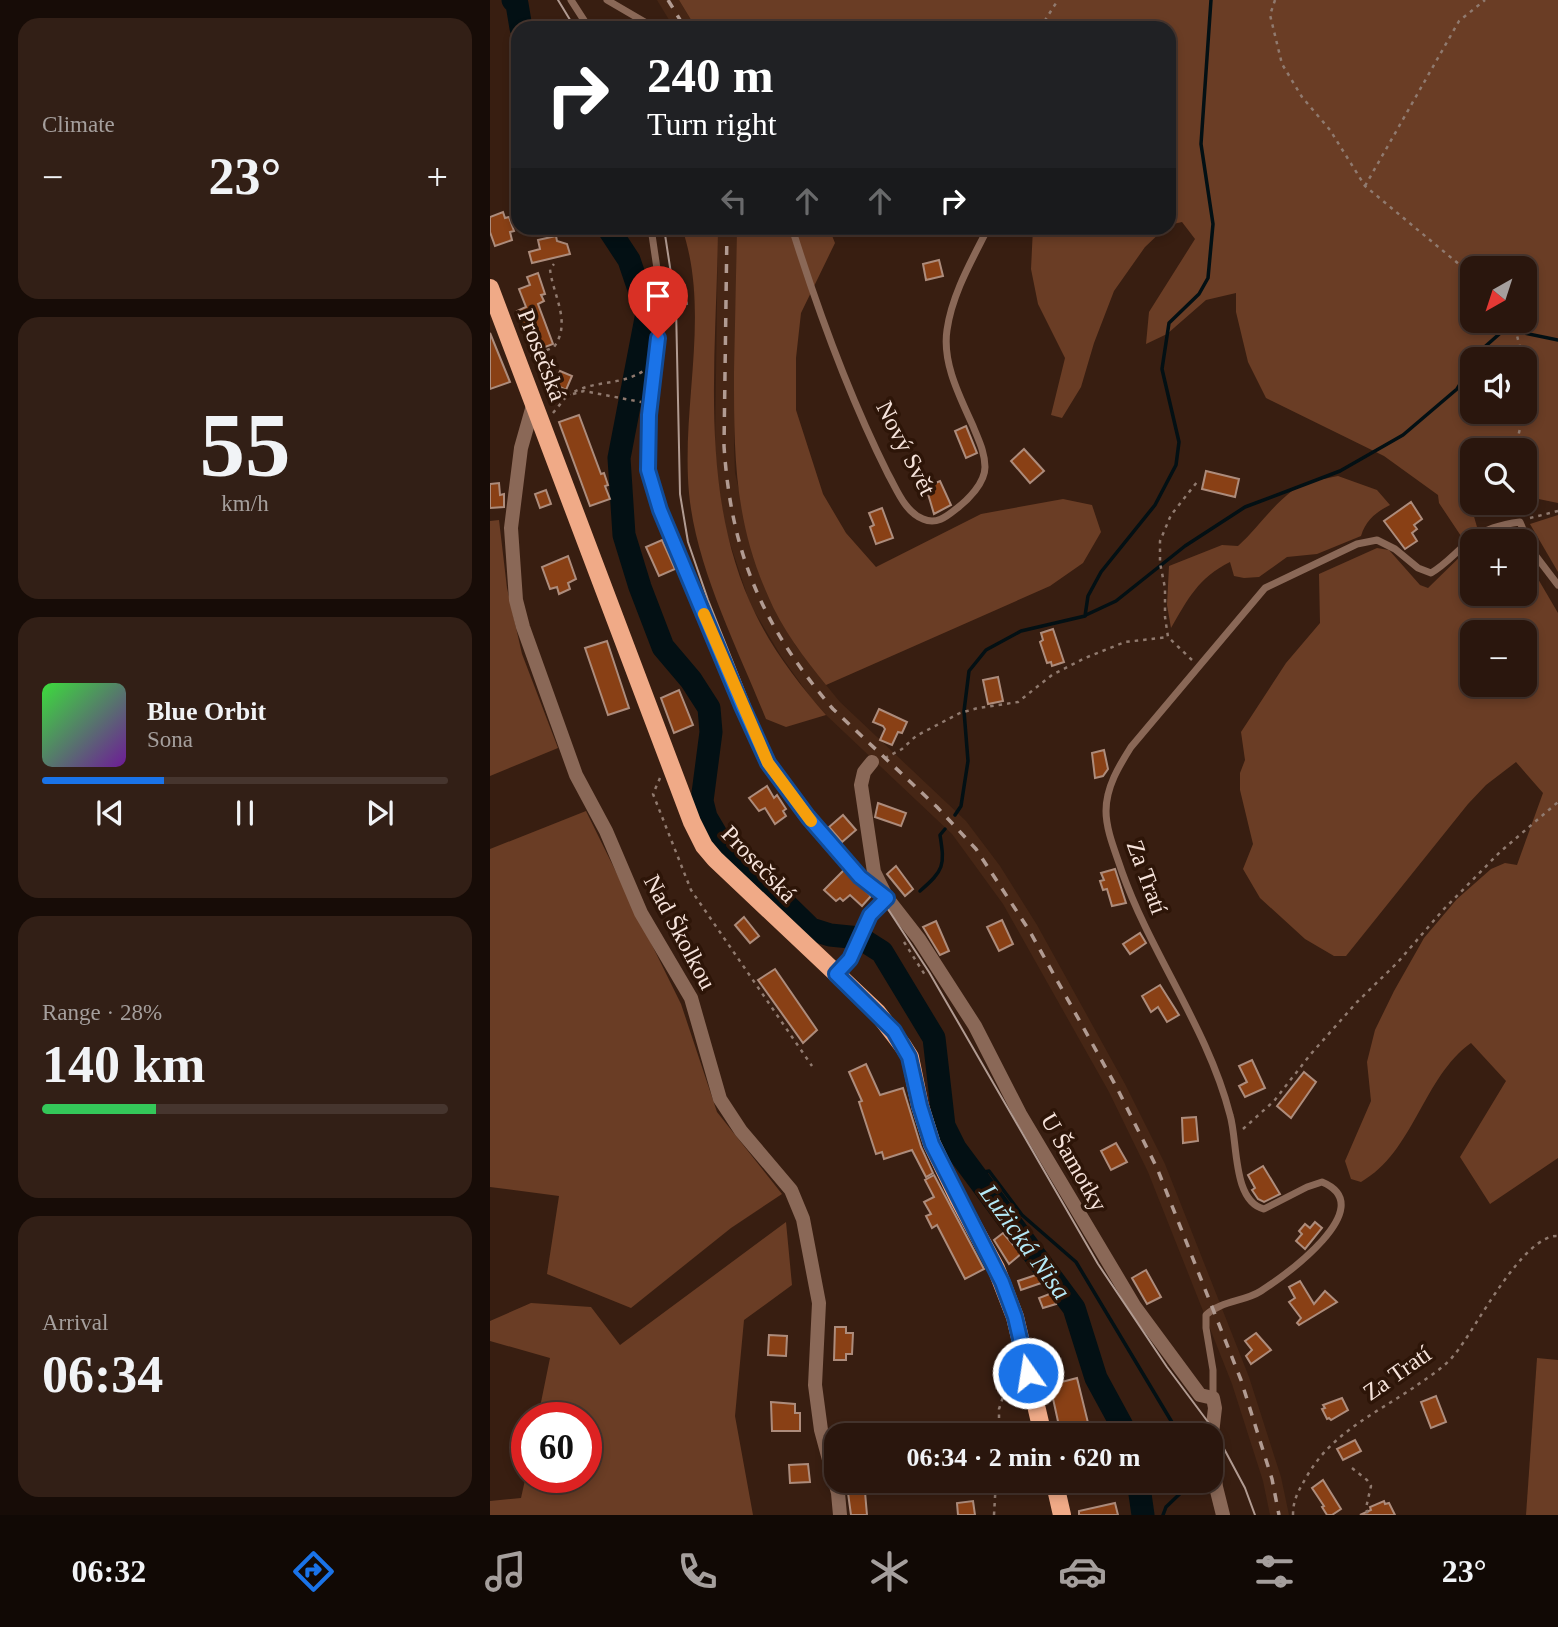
<!DOCTYPE html>
<html lang="en">
<head>
<meta charset="utf-8">
<style>
	:root { --surface:#2a160d; --page:#321f16; --text:#f1f3f6; --muted:#a59f9d; --line:#46352e; --accent:#1a73e8 }
	body { margin:0; font-family:Georgia,serif; background:var(--page); color:var(--text); height:100vh; display:flex; flex-direction:column; font-size:26px; white-space:nowrap }
	* { box-sizing:border-box; margin:0 }
	p { font-size:23px; color:var(--muted) }
	.icon { flex:none; width:38px; height:38px; fill:none; stroke:currentColor; stroke-width:2; stroke-linecap:round; stroke-linejoin:round }
	.map { position:relative; flex:1; overflow:hidden }
	.sheet { display:flex; flex-direction:column; gap:18px; padding:18px; background:#170c07; width:490px }
	.sheet>* { flex:none }
	.hud { position:absolute; left:21px; top:21px; width:665px; height:214px; border-radius:21px; box-shadow:0 4px 10px #0003,0 0 0 2px var(--line); background:#202124; color:#fff; overflow:hidden }
	.needle { width:46px; rotate:219deg }
	.buttons { position:absolute; left:970px; top:256px; display:grid; gap:14px }
	.buttons a { display:grid; place-items:center; width:77px; height:77px; border-radius:14px; background:var(--surface); box-shadow:0 4px 10px #0003,0 0 0 2px var(--line); font-size:35px }
	.speed { position:absolute; left:21px; top:1402px; display:flex; gap:14px; font-size:35px; font-weight:700; text-align:center }
	.speed>* { display:grid; place-content:center; width:91px; height:91px; border-radius:50%; background:var(--surface); box-shadow:0 4px 10px #0003,0 0 0 2px var(--line); line-height:1 }
	.speed .limit { border:10px solid #d22; background:#fff; color:#111 }
	.pin { position:absolute; display:grid; place-items:center; width:60px; height:60px; color:#fff; margin:-72px -30px; border-radius:50% 50% 50% 0; rotate:-45deg; box-shadow:0 0 7px #0007 }
	.pin .icon { rotate:45deg }
	.me { position:absolute; width:77px; margin:-38px; rotate:347deg; stroke-linejoin:round; filter:drop-shadow(0 0 5px #0008) }
	.turn { display:flex; align-items:center; gap:24px; height:147px; padding:0 21px; font-size:32px }
	.turn .icon { width:91px; height:91px; stroke-width:2.5 }
	.turn b { display:block; font-size:49px; line-height:60px }
	.lanes { display:flex; align-items:center; height:66px; padding:0 21px; background:#0003; justify-content:center; gap:35px; direction:ltr }
	.lanes .off { opacity:.35 }
	.big { font-size:52px; font-weight:700; line-height:1.1 }
	.sheet .card { flex:1; display:flex; flex-direction:column; justify-content:center; gap:10px; min-width:0; padding:0 24px; border-radius:21px; background:var(--page) }
	.sheet .dial { align-items:center; gap:0 }
	.dial b { font-size:91px; line-height:1 }
	.song { display:flex; align-items:center; gap:21px }
	.cover { width:84px; height:84px; border-radius:10px; background:linear-gradient(135deg,hsl(120 70% 55%),hsl(280 70% 35%)) }
	.played { height:7px; border-radius:4px; background:linear-gradient(90deg,var(--accent) 30%,var(--line) 30%) }
	.keys { display:flex; justify-content:space-around; direction:ltr }
	.heat { display:flex; justify-content:space-between; align-items:center; font-size:38px; direction:ltr }
	.charge { height:10px; border-radius:5px; background:linear-gradient(90deg,#34c759 28%,var(--line) 0) }
	.trip { position:absolute; left:334px; top:1423px; width:399px; height:70px; border-radius:21px; background:var(--surface); box-shadow:0 4px 10px #0003,0 0 0 2px var(--line); font-weight:700; line-height:70px; text-align:center }
	.menu { display:flex; height:112px; justify-content:space-around; align-items:center; background:#110905; color:var(--muted) }
	.menu .icon { width:49px; height:49px }
	.menu .active { color:var(--accent) }
	.menu b { font-size:32px; color:var(--text) }
	main { display:flex; flex:1; min-height:0 }
	.map>svg:first-child { display:block }
	.built { fill:#462615 }
	.green { fill:#6a3d25; fill-rule:evenodd }
	.lines { fill:none; stroke-linecap:round; stroke-linejoin:round }
	.stream { stroke:#031014; stroke-width:3.5 }
	.river { stroke:#031014; stroke-width:23 }
	.building { fill:#894015; stroke:#ad8c7c; stroke-width:2 }
	.path { stroke:#907a6f; stroke-width:2.5; stroke-dasharray:3.5 5; stroke-linecap:butt }
	.lane { stroke:#8a6857; stroke-width:7 }
	.street { stroke:#8a6857; stroke-width:14 }
	.primary { stroke:#f0aa87; stroke-width:18 }
	.tram { stroke:#b19b92; stroke-width:2 }
	.rail { stroke:#b19b92; stroke-width:3.5; stroke-dasharray:9 9; stroke-linecap:butt }
	.route-casing { stroke:#114b97; stroke-width:18 }
	.route { stroke:#1a73e8; stroke-width:12 }
	.slow { stroke:#f59e0b; stroke-width:12 }
	.labels { text-anchor:middle; dominant-baseline:central; stroke-width:7; stroke-linejoin:round; paint-order:stroke }
	.street-label { font-size:24px; fill:#f6e3db; stroke:#2d1508 }
	.water-label { font-size:26px; font-style:italic; fill:#b4e9f7; stroke:#2d1508 }
</style>
</head>
<body>
<main>
<section class="sheet">
<div class="card"><p>Climate</p>
<div class="heat"><a>−</a><b class="big">23°</b><a>+</a></div>
</div>
<div class="card dial"><b>55</b><p>km/h</p></div>
<div class="card">
<div class="song"><i class="cover"></i><div><b>Blue Orbit</b><p>Sona</p></div></div>
<div class="played"></div>
<div class="keys"><svg class="icon" aria-label="previous" viewBox="0 0 24 24"><path d="M18 5L8 12l10 7zM5 5v14"/></svg><svg class="icon" aria-label="pause" viewBox="0 0 24 24"><path d="M8 5v14M16 5v14"/></svg><svg class="icon" aria-label="next" viewBox="0 0 24 24"><path d="M6 5l10 7-10 7zM19 5v14"/></svg></div>
</div>
<div class="card"><p>Range · 28%</p><b class="big">140 km</b><div class="charge"></div></div>
<div class="card"><p>Arrival</p><b class="big">06:34</b></div>
</section>
<div class="map">
<svg width="1068" height="1515" viewBox="0 0 1068 1515">
	<rect width="100%" height="100%" fill="#381e11"/>
	<g class="built">
		<path d="M167 0H189L206 28H184Z"/>
		<path d="M228 228H247L244 446 245 473 268 571 278 596 306 646 336 685 350 702 476 821 510 866 547 925 635 1084 675 1164 759 1377 791 1477 799 1515H780L773 1481 742 1384 658 1172 619 1092 513 904 462 834 336 715 321 698 291 656 260 604 235 528 227 475 225 447Z"/>
	</g>
	<g class="green">
		<path d="M189 0H1068V503L1034 496V450H982V502H984L981 506 987 527 973 539 949 503 948 495 894 456 776 398 758 362 746 312V293L716 300 677 334 656 344 659 312 705 239 692 222 679 225V28H206ZM982 268H1034V320H982ZM982 359H1034V411H982Z"/>
		<path d="M192 228H228C227 357 207 495 266 615 284 652 310 685 336 715L296 727 276 719C248 649 206 568 199 493 191 404 221 313 192 228Z"/>
		<path d="M247 228H339L345 243 311 313 306 358V410L333 494 356 533 386 567 491 514 573 499 602 505 611 532 593 563 560 586 336 685C314 658 292 629 278 596 244 520 244 453 244 372 245 324 246 276 247 228Z"/>
		<path d="M543 228H675L655 247 624 291 604 343 591 387 572 418 561 415 575 358 548 304 541 269Z"/>
		<path d="M848 476 887 490 900 505C886 512 876 520 871 536L827 554 797 557 769 577 754 578 744 576 740 562C708 578 698 599 681 628L677 605 679 566 732 545 748 546C768 528 783 504 806 488 816 481 835 479 848 476Z"/>
		<path d="M1068 515V572L1040 524Z"/>
		<path d="M9 520 17 588 32 654 68 748 0 776V521Z"/>
		<path d="M982 545V593H1034V555L1068 613V1158L1000 1204 970 1157 1016 1081 981 1043C933 1077 924 1152 871 1182L861 1179 855 1161 881 1101 877 1062 885 1030 904 991 934 938 967 899 1001 869 1015 863 1027 865 1053 793 1026 762 996 785 978 804 856 956H844L815 939 770 898 753 869 763 844 750 790V773L755 760 751 732 796 663 830 623 829 574 887 548 899 550 930 585 938 588ZM982 632H1034V684H982Z"/>
		<path d="M96 811 191 1004 227 1112 292 1194 241 1228 141 1308 57 1274 69 1196 0 1187V849Z"/>
		<path d="M296 1222 302 1285 254 1320 245 1416 263 1515H0V1501L31 1498 37 1471V1477H96V1418L48 1417 60 1358 0 1341V1321L41 1303 101 1307 130 1345Z"/>
		<path d="M1047 1358 1068 1360V1515H1036Z"/>
	</g>
	<g class="lines">
		<g class="stream">
			<path d="M986 359 990 351 1015 329 1068 340"/>
			<path d="M596 615 626 601 695 546 755 507 850 471 913 435 967 389 982 365"/>
			<path d="M465 815 471 806 478 761 474 711 479 671 496 650 531 631 595 616 598 596 611 572 665 505 686 465 689 442 672 369 679 323 709 294 718 278 723 224 711 144 721 0"/>
			<path d="M430 891C454 870 455 866 450 835L455 829"/>
			<path d="M484 1174 499 1171 532 1215 586 1262 683 1424 685 1435"/>
			<path d="M673 1515 676 1507 698 1486 696 1480"/>
		</g>
		<g class="river">
			<path d="M23 0 27 4 31 28"/>
			<path d="M118 228 139 260 157 313 129 458 134 535 150 587 173 647 201 680 219 708 221 732 212 801 216 817 229 839 321 929 340 935 370 938 392 952 444 1038 454 1126 465 1148 584 1308 606 1378 637 1435"/>
			<path d="M648 1480 653 1515"/>
		</g>
	</g>
	<g class="building">
		<path d="M13 212 15 218 19 217 24 231 20 232 22 240 5 246 0 232V217Z"/>
		<path d="M66 236 67 241 77 244 80 254 42 263 39 252 50 249 48 240Z"/>
		<path d="M449 260 453 276 436 280 433 264Z"/>
		<path d="M48 273 55 294 51 295 54 301 48 304 63 344 42 352 27 311 36 307 29 289 40 285 37 277Z"/>
		<path d="M0 333 20 382 0 389Z"/>
		<path d="M70 371 82 376 76 390 64 384Z"/>
		<path d="M89 415 111 474 114 473 118 485 115 486 120 499 100 506 69 422Z"/>
		<path d="M476 426 487 453 476 458 465 431Z"/>
		<path d="M534 449 554 471 540 483 521 461Z"/>
		<path d="M716 471 749 479 745 497 712 489Z"/>
		<path d="M450 481 461 505 444 514 436 487Z"/>
		<path d="M9 483 10 495 14 494V507L0 508V484Z"/>
		<path d="M56 490 61 504 50 508 45 494Z"/>
		<path d="M921 502 932 519 924 525 927 529 922 533 927 541 915 549 894 521Z"/>
		<path d="M392 508 403 538 386 544 380 527 384 525 379 513Z"/>
		<path d="M172 540 185 569 169 576 156 547Z"/>
		<path d="M78 556 86 579 78 583 80 589 69 594 67 587 60 589 52 567Z"/>
		<path d="M563 629 574 662 562 666 561 662 557 663 550 642 553 640 551 633Z"/>
		<path d="M117 641 139 708 118 715 95 648Z"/>
		<path d="M508 677 513 701 498 704 493 680Z"/>
		<path d="M189 690 203 725 184 733 171 698Z"/>
		<path d="M389 709 417 722 412 733 408 732 402 745 390 740 395 729 393 726 383 722Z"/>
		<path d="M614 750 618 769 613 776 605 778 602 753Z"/>
		<path d="M277 786 284 798 287 795 296 809 293 811 296 816 285 824 275 808 269 811 259 798Z"/>
		<path d="M388 803 416 813 411 826 385 817Z"/>
		<path d="M353 815 366 830 352 842 339 827Z"/>
		<path d="M406 866 423 889 415 896 397 874Z"/>
		<path d="M625 869 636 903 622 906 617 889 613 890 610 881 614 880 611 873Z"/>
		<path d="M354 870 381 896 372 906 360 895 353 901 350 898 346 901 334 890Z"/>
		<path d="M254 917 269 936 260 943 245 925Z"/>
		<path d="M512 920 523 944 509 951 497 927Z"/>
		<path d="M446 921 459 951 450 955 433 927Z"/>
		<path d="M650 933 656 943 640 954 633 944Z"/>
		<path d="M285 969 327 1030 313 1043 268 980Z"/>
		<path d="M670 985 689 1015 677 1022 668 1007 661 1012 652 996Z"/>
		<path d="M762 1060 775 1088 755 1097 749 1086 757 1082 749 1066Z"/>
		<path d="M376 1064 390 1095 413 1088 431 1147 443 1173 436 1177 422 1150 394 1159 392 1152 386 1154 369 1102 372 1101 359 1072Z"/>
		<path d="M814 1072 826 1082 801 1118 787 1106Z"/>
		<path d="M706 1117 708 1141 693 1143 692 1118Z"/>
		<path d="M626 1143 637 1162 621 1170 611 1151Z"/>
		<path d="M773 1166 790 1194 774 1202 768 1199 762 1190 765 1188 758 1175Z"/>
		<path d="M444 1175 494 1269 475 1279 447 1225 442 1228 436 1216 441 1214 434 1202 444 1197 435 1180Z"/>
		<path d="M825 1222 832 1228 815 1249 806 1241 812 1234 809 1231 815 1224 820 1228Z"/>
		<path d="M513 1233 531 1254 519 1264 504 1240Z"/>
		<path d="M656 1270 671 1297 657 1304 642 1278Z"/>
		<path d="M558 1271 560 1280 531 1290 528 1281Z"/>
		<path d="M810 1281 824 1304 835 1291 847 1302 809 1325 807 1323 811 1318 799 1302 805 1298 799 1287Z"/>
		<path d="M562 1293 566 1304 553 1308 549 1298Z"/>
		<path d="M345 1327H356V1333H363L362 1354H356V1360H344Z"/>
		<path d="M766 1333 781 1350 761 1364 756 1356 762 1350 755 1341Z"/>
		<path d="M279 1335 297 1336 296 1356 278 1355Z"/>
		<path d="M587 1378 601 1435H571L560 1385Z"/>
		<path d="M946 1396 956 1422 941 1428 931 1402Z"/>
		<path d="M852 1398 858 1410 841 1420 839 1418 837 1419 832 1409 835 1408 833 1405Z"/>
		<path d="M281 1402 305 1404V1413H310V1431H282Z"/>
		<path d="M865 1440 871 1451 853 1460 847 1449Z"/>
		<path d="M318 1464 320 1482 300 1483 299 1465Z"/>
		<path d="M833 1480 851 1509 842 1515H837L832 1507 834 1506 822 1488Z"/>
		<path d="M375 1492 377 1515H361L358 1493Z"/>
		<path d="M483 1501 485 1515H468L467 1503Z"/>
		<path d="M894 1501 895 1504 899 1503 905 1515H870L881 1510 880 1507Z"/>
		<path d="M625 1503 628 1515H589V1511Z"/>
	</g>
	<g class="lines">
		<g class="path">
			<path d="M785 0 780 15 792 64 812 97 840 130 875 186 982 275"/>
			<path d="M436 20 441 28"/>
			<path d="M550 28 568 0"/>
			<path d="M875 186 969 21 995 0"/>
			<path d="M181 306H197L194 282"/>
			<path d="M1023 320 1033 359"/>
			<path d="M41 357 64 347C82 322 63 296 60 269L64 264"/>
			<path d="M1034 369 1038 394 1034 410"/>
			<path d="M83 394 94 391 151 402"/>
			<path d="M77 396C104 378 127 388 155 370"/>
			<path d="M63 413 76 397"/>
			<path d="M1025 450 1034 411"/>
			<path d="M1022 502 1026 512"/>
			<path d="M1040 518 1068 511"/>
			<path d="M702 660 678 637 675 617V588L670 563V541L681 515 707 482"/>
			<path d="M395 758 412 749 426 736 470 713 488 708 528 702 562 675 595 658 635 642 678 637"/>
			<path d="M170 778 163 794 201 890 322 1066"/>
			<path d="M414 942 435 975"/>
			<path d="M753 1129 784 1101 820 1055 867 1002 908 962 953 910 1010 852 1068 802"/>
			<path d="M509 1435V1409L522 1370"/>
			<path d="M862 1468 877 1480 881 1486 876 1508 878 1515"/>
			<path d="M504 1515 506 1480"/>
			<path d="M803 1515C803 1499 809 1490 817 1476 841 1434 884 1414 923 1388 937 1378 954 1368 965 1354 985 1330 1033 1234 1068 1236"/>
		</g>
		<g class="lane">
			<path d="M81 0 99 28"/>
			<path d="M117 0 165 28"/>
			<path d="M161 228 170 289V318L159 415 157 470 170 510 252 706 278 763 318 817 370 877 391 894"/>
			<path d="M302 228C328 311 359 396 398 474 407 490 415 512 433 519 446 525 456 517 466 509 478 500 495 483 495 467 495 452 488 439 483 426 470 397 452 363 457 330 462 294 482 260 498 228"/>
			<path d="M348 972 361 959 373 928"/>
			<path d="M723 1398V1370L716 1328V1315C732 1300 754 1302 771 1291 794 1276 892 1207 832 1182L817 1187 774 1209C742 1201 748 1141 740 1115 718 1029 662 956 632 872 626 853 616 831 616 811 616 787 629 766 641 747L775 588 867 544 887 540 905 549 928 568 941 573C957 564 968 549 984 538 997 528 1014 524 1030 522L1042 551 1068 585"/>
		</g>
		<g class="street">
			<path d="M44 402 31 448 21 528 26 600 33 627 86 775 116 831 151 913 201 998 230 1099 251 1131 301 1190 313 1219 329 1303 325 1385 331 1430 348 1493 350 1515"/>
			<path d="M382 762 374 772 371 785 384 872 397 898 429 939 485 1026 530 1114 645 1307 710 1395 723 1398 725 1408 721 1442"/>
			<path d="M373 928 380 915 397 898"/>
			<path d="M721 1449 726 1487 733 1515"/>
		</g>
		<g class="primary">
			<path d="M0 288 202 822 214 846 225 859 387 1012 413 1046 420 1057 430 1106 442 1144 469 1200 506 1268 525 1317 553 1435"/>
			<path d="M564 1480 572 1515"/>
		</g>
		<g class="tram">
			<path d="M68 0 85 28"/>
			<path d="M174 228 186 306 190 494 198 542 218 600 267 723 283 757 315 807 394 903 439 972 608 1264 677 1367 724 1430 755 1488 765 1515"/>
		</g>
		<g class="rail">
			<path d="M178 0 195 28"/>
			<path d="M237 228 234 446C241 554 273 627 343 709L447 807 486 849 539 930 627 1088 667 1168 751 1380 782 1479 789 1515"/>
		</g>
	</g>
	<g class="lines">
		<g class="route-casing">
			<path id="route" d="M168 338 159 415 158 470 170 510 252 706 278 763 318 817 370 877 397 898 380 915 360 959 346 974 404 1031 419 1057 430 1106 442 1144 512 1282 525 1317 538 1373"/>
		</g>
		<use href="#route" class="route"/>
		<path class="slow" d="M214 614 278 763 321 821"/>
	</g>
	<g class="labels">
		<g class="street-label">
			<text transform="translate(52 355) rotate(69)">Prosečská</text>
			<text transform="translate(416 448) rotate(63)">Nový Svět</text>
			<text transform="translate(269 864) rotate(46)">Prosečská</text>
			<text transform="translate(657 877) rotate(70)">Za Tratí</text>
			<text transform="translate(190 932) rotate(62)">Nad Školkou</text>
			<text transform="translate(584 1162) rotate(60)">U Šamotky</text>
			<text transform="translate(907 1373) rotate(-35)">Za Tratí</text>
		</g>
		<g class="water-label">
			<text transform="translate(535 1242) rotate(54)">Lužická Nisa</text>
		</g>
	</g>
</svg>
<div class="buttons">
<a><svg class="needle" viewBox="-14 -14 28 28"><path d="M0-13l5 13h-10z" fill="#e53935"/><path d="M0 13l5-13h-10z" fill="#a59f9d"/></svg></a>
<a><svg class="icon" aria-label="sound" viewBox="0 0 24 24"><path d="M4 9h4l5-4v14l-5-4H4zM17 9q2 3 0 6"/></svg></a>
<a><svg class="icon" aria-label="search" viewBox="0 0 24 24"><circle cx="10" cy="10" r="6"/><path d="M15 15l6 6"/></svg></a>
<a>+</a>
<a>−</a>
</div>
<div class="speed"><div class="limit">60</div></div>
<div class="pin" style="left:168px;top:338px;background:#d93025"><svg class="icon" aria-label="arrive" viewBox="0 0 24 24"><path d="M6 21V4h12l-3 4 3 4H6"/></svg></div>
<svg class="me" style="left:538px;top:1373px" viewBox="-20 -20 40 40"><circle r="17" fill="#1a73e8" stroke="#fff" stroke-width="3"/><path d="M0-11L8 9 0 5-8 9z" fill="#fff"/></svg>
<div class="trip">06:34 · 2 min · 620 m</div>
<div class="hud">
<div class="turn"><svg class="icon" aria-label="right" viewBox="0 0 24 24"><path d="M7 20v-9h11M14 6l5 5-5 5"/></svg><div><b>240 m</b>Turn right</div></div>
<div class="lanes"><svg class="icon off" aria-label="left" viewBox="0 0 24 24"><path d="M17 20v-9H6M10 6l-5 5 5 5"/></svg><svg class="icon off" aria-label="ahead" viewBox="0 0 24 24"><path d="M12 20V5M6 11l6-6 6 6"/></svg><svg class="icon off" aria-label="ahead" viewBox="0 0 24 24"><path d="M12 20V5M6 11l6-6 6 6"/></svg><svg class="icon" aria-label="right" viewBox="0 0 24 24"><path d="M7 20v-9h11M14 6l5 5-5 5"/></svg></div>
</div>
</div>
</main>
<nav class="menu">
<b>06:32</b>
<svg class="icon active" aria-label="directions" viewBox="0 0 24 24"><path d="M12 3l9 9-9 9-9-9zM9 14v-3h6M13 9l2 2-2 2"/></svg>
<svg class="icon" aria-label="music" viewBox="0 0 24 24"><path d="M9 18V5l10-2v13"/><circle cx="6" cy="18" r="3"/><circle cx="16" cy="16" r="3"/></svg>
<svg class="icon" aria-label="phone" viewBox="0 0 24 24"><path d="M5 4h4l2 5-3 2q2 4 5 5l2-3 5 2v4C11 20 4 13 5 4z"/></svg>
<svg class="icon" aria-label="climate" viewBox="0 0 24 24"><path d="M12 3v18M4 7l16 10M4 17L20 7"/></svg>
<svg class="icon" aria-label="car" viewBox="0 0 24 24"><path d="M5 17H2v-5l4-1 3-4h7l3 4 3 1v5h-3M9 17h6M6 11h13"/><circle cx="7" cy="17" r="2"/><circle cx="17" cy="17" r="2"/></svg>
<svg class="icon" aria-label="filters" viewBox="0 0 24 24"><path d="M4 7h16M4 17h16"/><circle cx="9" cy="7" r="2"/><circle cx="15" cy="17" r="2"/></svg>
<b>23°</b>
</nav>
</body>
</html>
